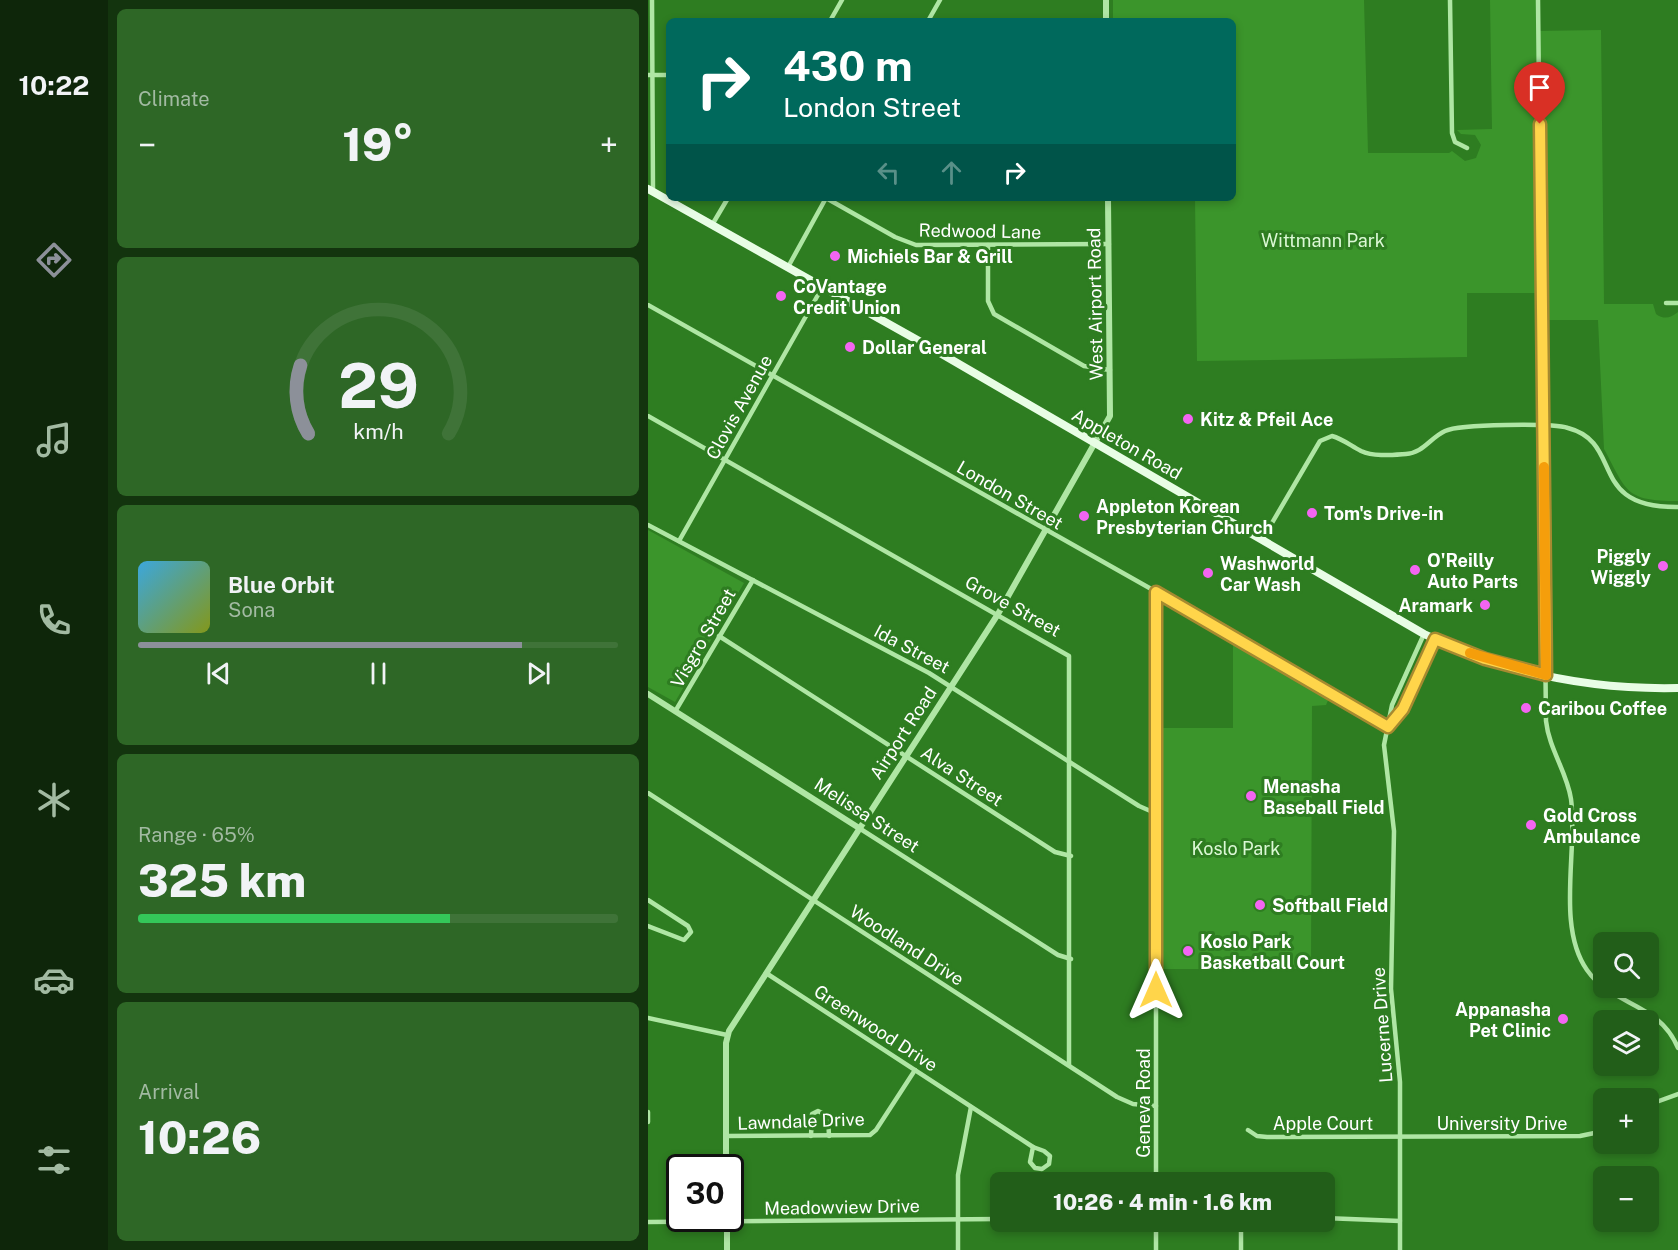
<!DOCTYPE html>
<html lang="en">
<head>
<meta charset="utf-8">
<style>
	:root { --surface:#225e19; --page:#2e6726; --text:#f1f3f6; --muted:#a2baa2; --line:#3f7338; --accent:#8c9099 }
	body { margin:0; font-family:"Public Sans",sans-serif; background:var(--page); color:var(--text); height:100vh; display:flex; flex-direction:column; font-size:22px; white-space:nowrap }
	* { box-sizing:border-box; margin:0 }
	p { font-size:20px; color:var(--muted) }
	.icon { flex:none; width:33px; height:33px; fill:none; stroke:currentColor; stroke-width:2; stroke-linecap:round; stroke-linejoin:round }
	.map { position:relative; flex:1; overflow:hidden }
	.details { display:flex; flex-direction:column; gap:9px; padding:9px; background:#13340e; width:540px }
	.details>* { flex:none }
	.guide { position:absolute; left:18px; top:18px; width:570px; height:183px; border-radius:9px; box-shadow:0 3px 9px #0003; background:#00695c; color:#fff; overflow:hidden }
	.tools { position:absolute; left:945px; top:932px; display:grid; gap:12px }
	.tools a { display:grid; place-items:center; width:66px; height:66px; border-radius:9px; background:var(--surface); box-shadow:0 3px 9px #0003; font-size:30px }
	.speed { position:absolute; left:18px; top:1154px; display:flex; gap:12px; font-size:30px; font-weight:700; text-align:center }
	.speed>* { display:grid; place-content:center; width:78px; height:78px; border-radius:50%; background:var(--surface); box-shadow:0 3px 9px #0003; line-height:1 }
	.speed .limit { border:3px solid #111; border-radius:9px; background:#fff; color:#111 }
	.pin { position:absolute; display:grid; place-items:center; width:51px; height:51px; color:#fff; margin:-62px -26px; border-radius:50% 50% 50% 0; rotate:-45deg; box-shadow:0 0 6px #0007 }
	.pin .icon { rotate:45deg }
	.me { position:absolute; width:66px; margin:-33px; rotate:0deg; stroke-linejoin:round; filter:drop-shadow(0 0 4px #0008) }
	.turn { display:flex; align-items:center; gap:21px; height:126px; padding:0 18px; font-size:27px }
	.turn .icon { width:78px; height:78px; stroke-width:2.5 }
	.turn b { display:block; font-size:42px; line-height:51px }
	.lanes { display:flex; align-items:center; height:57px; padding:0 18px; background:#0003; justify-content:center; gap:30px; direction:ltr }
	.lanes .off { opacity:.35 }
	.big { font-size:45px; font-weight:800; line-height:1.1 }
	.details .tile { flex:1; display:flex; flex-direction:column; justify-content:center; gap:9px; min-width:0; padding:0 21px; border-radius:9px; background:var(--page) }
	.details .dial { align-items:center; gap:0 }
	.dial svg { height:156px; overflow:visible; fill:none; stroke:var(--line); stroke-width:7; stroke-linecap:round; text-anchor:middle }
	.dial text { fill:var(--text); stroke:none }
	.song { display:flex; align-items:center; gap:18px }
	.cover { width:72px; height:72px; border-radius:9px; background:linear-gradient(135deg,hsl(200 70% 55%),hsl(70 70% 35%)) }
	.played { height:6px; border-radius:3px; background:linear-gradient(90deg,var(--accent) 80%,var(--line) 80%) }
	.keys { display:flex; justify-content:space-around; direction:ltr }
	.heat { display:flex; justify-content:space-between; align-items:center; font-size:33px; direction:ltr }
	.charge { height:9px; border-radius:4px; background:linear-gradient(90deg,#34c759 65%,var(--line) 0) }
	.trip { position:absolute; left:342px; top:1172px; width:345px; height:60px; border-radius:9px; background:var(--surface); box-shadow:0 3px 9px #0003; font-weight:800; line-height:60px; text-align:center }
	main { display:flex; flex:1; min-height:0 }
	.tabs { display:flex; flex-direction:column; width:108px; justify-content:space-around; align-items:center; background:#0e260a; color:var(--muted) }
	.tabs .icon { width:42px; height:42px }
	.tabs .selected { color:var(--accent) }
	.tabs b { font-size:27px; color:var(--text) }
	.map>svg:first-child { display:block }
	.green { fill:#3b952b }
	.lines { fill:none; stroke-linecap:round; stroke-linejoin:round }
	.minor { stroke:#afe6a4; stroke-width:4.5 }
	.tertiary { stroke:#afe6a4; stroke-width:6 }
	.primary { stroke:#e8fde5; stroke-width:8 }
	.route-casing { stroke:#a68a30; stroke-width:15 }
	.route { stroke:#ffd54a; stroke-width:10 }
	.slow { stroke:#f59e0b; stroke-width:10 }
	.poi-dot { fill:#f365f2; stroke:#2e7d21; stroke-width:2 }
	.labels { text-anchor:middle; dominant-baseline:central; stroke-width:6; stroke-linejoin:round; paint-order:stroke }
	.street-label { font-size:18px; fill:#fff; stroke:#2e7d21 }
	.park-label { font-size:18px; fill:#dbf8d5; stroke:#2e7d21 }
	.poi-label { font-size:18px; font-weight:bold; fill:#fff; stroke:#2e7d21; text-anchor:start }
</style>
</head>
<body>
<main>
<nav class="tabs">
<b>10:22</b>
<svg class="icon selected" aria-label="directions" viewBox="0 0 24 24"><path d="M12 3l9 9-9 9-9-9zM9 14v-3h6M13 9l2 2-2 2"/></svg>
<svg class="icon" aria-label="music" viewBox="0 0 24 24"><path d="M9 18V5l10-2v13"/><circle cx="6" cy="18" r="3"/><circle cx="16" cy="16" r="3"/></svg>
<svg class="icon" aria-label="phone" viewBox="0 0 24 24"><path d="M5 4h4l2 5-3 2q2 4 5 5l2-3 5 2v4C11 20 4 13 5 4z"/></svg>
<svg class="icon" aria-label="climate" viewBox="0 0 24 24"><path d="M12 3v18M4 7l16 10M4 17L20 7"/></svg>
<svg class="icon" aria-label="car" viewBox="0 0 24 24"><path d="M5 17H2v-5l4-1 3-4h7l3 4 3 1v5h-3M9 17h6M6 11h13"/><circle cx="7" cy="17" r="2"/><circle cx="17" cy="17" r="2"/></svg>
<svg class="icon" aria-label="filters" viewBox="0 0 24 24"><path d="M4 7h16M4 17h16"/><circle cx="9" cy="7" r="2"/><circle cx="15" cy="17" r="2"/></svg>
</nav>
<section class="details">
<div class="tile"><p>Climate</p>
<div class="heat"><a>−</a><b class="big">19°</b><a>+</a></div>
</div>
<div class="tile dial"><svg viewBox="0 0 100 80">
<path d="M14 69A42 42 0 1 1 86 69"/>
<path d="M14 69A42 42 0 0 1 10 34" stroke="#8c9099"/>
<text x="50" y="56" font-size="32" font-weight="700">29</text>
<text x="50" y="72" font-size="11">km/h</text>
</svg></div>
<div class="tile">
<div class="song"><i class="cover"></i><div><b>Blue Orbit</b><p>Sona</p></div></div>
<div class="played"></div>
<div class="keys"><svg class="icon" aria-label="previous" viewBox="0 0 24 24"><path d="M18 5L8 12l10 7zM5 5v14"/></svg><svg class="icon" aria-label="pause" viewBox="0 0 24 24"><path d="M8 5v14M16 5v14"/></svg><svg class="icon" aria-label="next" viewBox="0 0 24 24"><path d="M6 5l10 7-10 7zM19 5v14"/></svg></div>
</div>
<div class="tile"><p>Range · 65%</p><b class="big">325 km</b><div class="charge"></div></div>
<div class="tile"><p>Arrival</p><b class="big">10:26</b></div>
</section>
<div class="map">
<svg width="1030" height="1250" viewBox="0 0 1030 1250">
	<rect width="100%" height="100%" fill="#2e7d21"/>
	<g class="green">
		<path d="M465 0H716L720 153H801L804 151 817 161 828 158 833 145 827 135 813 134 809 130 844 129 842 0H888L889 31 953 30 956 304H1005L1008 314C1016 320 1023 318 1030 312V501C976 501 979 491 956 449L950 320H898L896 175 889 176 890 293H819V357L549 361 547 198H585V21H465Z"/>
		<path d="M0 530 96 583 27 702 0 687Z"/>
		<path d="M585 641 681 698 678 705 664 706 663 969H513V728H585Z"/>
	</g>
	<g class="lines">
		<g class="minor">
			<path d="M4 0 5 191"/>
			<path d="M802 0 804 133 807 142 819 148"/>
			<path d="M890 0 898 721C901 749 919 772 923 799 930 850 908 926 939 970 964 1006 1011 1002 1030 1048"/>
			<path d="M182 21 194 0"/>
			<path d="M280 21 292 0"/>
			<path d="M0 75H21"/>
			<path d="M178 198 247 237 268 245 461 244"/>
			<path d="M64 225 80 198"/>
			<path d="M340 245V301L346 314 436 366 462 370"/>
			<path d="M140 267 178 198"/>
			<path d="M1018 303H1030"/>
			<path d="M0 305 528 603 740 727"/>
			<path d="M0 416 421 656V1065"/>
			<path d="M0 525 281 673 491 806 507 813"/>
			<path d="M614 540 672 441 684 436C695 439 703 446 713 451 726 457 744 455 758 454 775 453 782 438 797 431 812 424 903 423 920 428 977 443 938 508 1030 507"/>
			<path d="M31 541 175 286"/>
			<path d="M508 592V1182"/>
			<path d="M71 636 407 852 423 856"/>
			<path d="M28 710 105 580"/>
			<path d="M742 725 755 709 787 639"/>
			<path d="M0 793 469 1097 485 1104 508 1106"/>
			<path d="M211 828 410 955 423 959"/>
			<path d="M0 900 40 926 43 932 36 940 0 926"/>
			<path d="M118 973 385 1147"/>
			<path d="M0 1018 79 1035"/>
			<path d="M1000 1105 1030 1094"/>
			<path d="M0 1112V1122"/>
			<path d="M600 1130 609 1136 619 1137 932 1136 956 1131"/>
			<path d="M78 1136 222 1135 228 1130 267 1070"/>
			<path d="M163 1136 164 1114 170 1111 180 1116 181 1136"/>
			<path d="M385 1147 396 1151 402 1156 401 1164 394 1169 387 1168 382 1162Z"/>
			<path d="M676 1218 752 1221"/>
			<path d="M593 1221V1250"/>
			<path d="M0 1222 352 1219"/>
			<path d="M310 1250V1175L323 1107"/>
			<path d="M508 1250V1221"/>
			<path d="M752 1250V1082L743 989 746 831 736 745 744 705 776 634"/>
		</g>
		<g class="tertiary">
			<path d="M458 0V21"/>
			<path d="M0 694 211 828"/>
			<path d="M78 1167V1043L81 1031 350 614 462 416 460 198"/>
			<path d="M79 1218V1250"/>
		</g>
		<path class="primary" d="M0 189 280 346 776 634C855 672 942 690 1030 688"/>
	</g>
	<g class="lines">
		<g class="route-casing">
			<path id="route" d="M508 990V592L740 727 755 709 787 639 837 659 898 675 892 124"/>
		</g>
		<use href="#route" class="route"/>
		<path class="slow" d="M822 653 898 675 896 467"/>
	</g>
	<g class="poi-dot">
		<circle cx="187" cy="256" r="6"/>
		<circle cx="133" cy="296" r="6"/>
		<circle cx="202" cy="347" r="6"/>
		<circle cx="540" cy="419" r="6"/>
		<circle cx="664" cy="513" r="6"/>
		<circle cx="436" cy="516" r="6"/>
		<circle cx="1015" cy="566" r="6"/>
		<circle cx="767" cy="570" r="6"/>
		<circle cx="560" cy="573" r="6"/>
		<circle cx="837" cy="605" r="6"/>
		<circle cx="878" cy="708" r="6"/>
		<circle cx="603" cy="796" r="6"/>
		<circle cx="883" cy="825" r="6"/>
		<circle cx="612" cy="905" r="6"/>
		<circle cx="540" cy="951" r="6"/>
		<circle cx="915" cy="1019" r="6"/>
	</g>
	<g class="labels">
		<g class="street-label">
			<text transform="translate(332 231) rotate(1)">Redwood Lane</text>
			<text transform="translate(447 304) rotate(-91)">West Airport Road</text>
			<text transform="translate(91 407) rotate(-61)">Clovis Avenue</text>
			<text transform="translate(479 444) rotate(30)">Appleton Road</text>
			<text transform="translate(362 495) rotate(30)">London Street</text>
			<text transform="translate(365 606) rotate(29)">Grove Street</text>
			<text transform="translate(55 638) rotate(-60)">Visgro Street</text>
			<text transform="translate(264 649) rotate(28)">Ida Street</text>
			<text transform="translate(255 733) rotate(-57)">Airport Road</text>
			<text transform="translate(314 776) rotate(33)">Alva Street</text>
			<text transform="translate(219 815) rotate(33)">Melissa Street</text>
			<text transform="translate(259 945) rotate(33)">Woodland Drive</text>
			<text transform="translate(734 1025) rotate(-94)">Lucerne Drive</text>
			<text transform="translate(228 1028) rotate(33)">Greenwood Drive</text>
			<text transform="translate(495 1103) rotate(-90)">Geneva Road</text>
			<text transform="translate(153 1121) rotate(-2)">Lawndale Drive</text>
			<text x="675" y="1123">Apple Court</text>
			<text x="854" y="1123">University Drive</text>
			<text transform="translate(194 1207) rotate(-1)">Meadowview Drive</text>
		</g>
		<g class="park-label">
			<text x="675" y="240">Wittmann Park</text>
			<text x="588" y="848">Koslo Park</text>
		</g>
		<g class="poi-label">
			<text x="199" y="256">Michiels Bar &amp; Grill</text>
			<text x="145" y="286">CoVantage<tspan x="145" dy="21">Credit Union</tspan></text>
			<text x="214" y="347">Dollar General</text>
			<text x="552" y="419">Kitz &amp; Pfeil Ace</text>
			<text x="448" y="506">Appleton Korean<tspan x="448" dy="21">Presbyterian Church</tspan></text>
			<text x="676" y="513">Tom's Drive-in</text>
			<text x="1003" y="556" text-anchor="end">Piggly<tspan x="1003" dy="21">Wiggly</tspan></text>
			<text x="779" y="560">O'Reilly<tspan x="779" dy="21">Auto Parts</tspan></text>
			<text x="572" y="563">Washworld<tspan x="572" dy="21">Car Wash</tspan></text>
			<text x="825" y="605" text-anchor="end">Aramark</text>
			<text x="890" y="708">Caribou Coffee</text>
			<text x="615" y="786">Menasha<tspan x="615" dy="21">Baseball Field</tspan></text>
			<text x="895" y="815">Gold Cross<tspan x="895" dy="21">Ambulance</tspan></text>
			<text x="624" y="905">Softball Field</text>
			<text x="552" y="941">Koslo Park<tspan x="552" dy="21">Basketball Court</tspan></text>
			<text x="903" y="1009" text-anchor="end">Appanasha<tspan x="903" dy="21">Pet Clinic</tspan></text>
		</g>
	</g>
</svg>
<div class="tools">
<a><svg class="icon" aria-label="search" viewBox="0 0 24 24"><circle cx="10" cy="10" r="6"/><path d="M15 15l6 6"/></svg></a>
<a><svg class="icon" aria-label="layers" viewBox="0 0 24 24"><path d="M12 4l9 5-9 5-9-5zM3 14l9 5 9-5"/></svg></a>
<a>+</a>
<a>−</a>
</div>
<div class="speed"><div class="limit">30</div></div>
<div class="pin" style="left:892px;top:124px;background:#d93025"><svg class="icon" aria-label="arrive" viewBox="0 0 24 24"><path d="M6 21V4h12l-3 4 3 4H6"/></svg></div>
<svg class="me" style="left:508px;top:990px" viewBox="-20 -20 40 40"><path d="M0-17L14 15 0 8-14 15z" fill="#ffd54a" stroke="#fff" stroke-width="4"/></svg>
<div class="trip">10:26 · 4 min · 1.6 km</div>
<div class="guide">
<div class="turn"><svg class="icon" aria-label="right" viewBox="0 0 24 24"><path d="M7 20v-9h11M14 6l5 5-5 5"/></svg><div><b>430 m</b>London Street</div></div>
<div class="lanes"><svg class="icon off" aria-label="left" viewBox="0 0 24 24"><path d="M17 20v-9H6M10 6l-5 5 5 5"/></svg><svg class="icon off" aria-label="ahead" viewBox="0 0 24 24"><path d="M12 20V5M6 11l6-6 6 6"/></svg><svg class="icon" aria-label="right" viewBox="0 0 24 24"><path d="M7 20v-9h11M14 6l5 5-5 5"/></svg></div>
</div>
</div>
</main>
</body>
</html>
